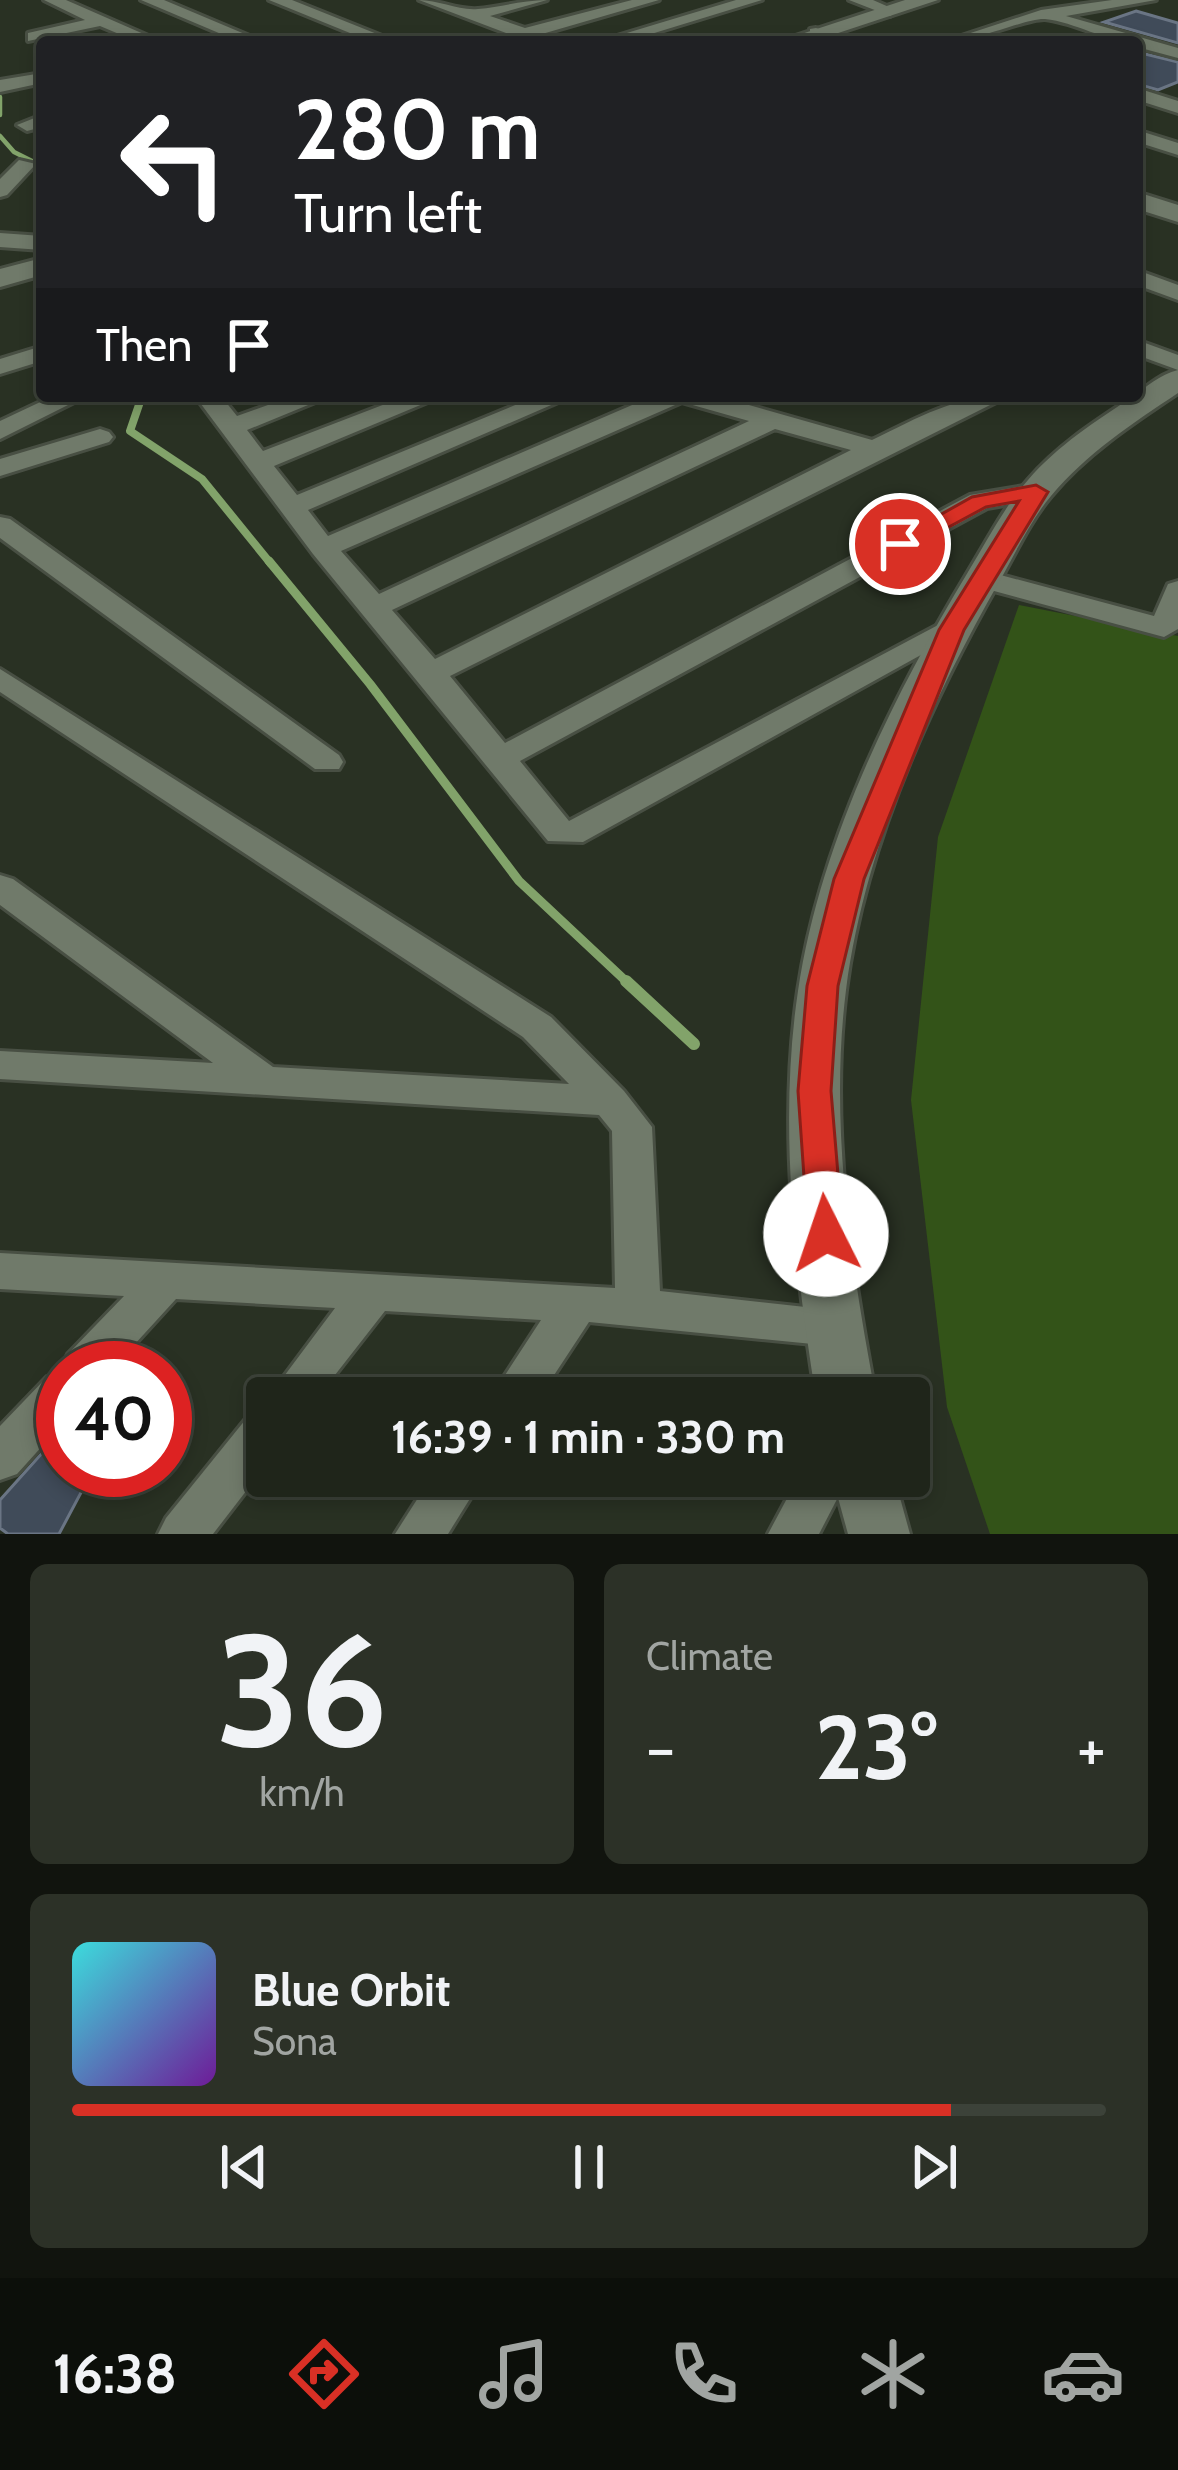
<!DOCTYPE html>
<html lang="en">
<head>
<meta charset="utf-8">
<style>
	:root { --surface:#1f251a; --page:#2c3127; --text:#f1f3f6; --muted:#a1a5a2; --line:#3c4239; --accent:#d93025 }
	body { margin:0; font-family:Cabin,sans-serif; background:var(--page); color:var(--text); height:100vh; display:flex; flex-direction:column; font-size:45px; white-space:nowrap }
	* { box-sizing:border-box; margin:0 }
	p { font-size:39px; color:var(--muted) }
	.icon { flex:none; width:66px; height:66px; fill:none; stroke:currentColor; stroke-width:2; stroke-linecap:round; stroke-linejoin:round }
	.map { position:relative; height:1534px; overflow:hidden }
	.panel { display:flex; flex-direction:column; gap:30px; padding:30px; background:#11140e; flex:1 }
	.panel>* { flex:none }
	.banner { position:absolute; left:36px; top:36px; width:1107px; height:366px; border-radius:12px; box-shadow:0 6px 18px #0003,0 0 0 3px var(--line); background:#202124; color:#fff; overflow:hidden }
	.speed { position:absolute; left:36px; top:1341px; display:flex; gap:24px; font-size:60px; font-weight:700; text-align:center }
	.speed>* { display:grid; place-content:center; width:156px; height:156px; border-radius:50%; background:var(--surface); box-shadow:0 6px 18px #0003,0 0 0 3px var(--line); line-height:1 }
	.speed .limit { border:18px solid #d22; background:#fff; color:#111 }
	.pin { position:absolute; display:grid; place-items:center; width:102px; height:102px; color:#fff; margin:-51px; border:6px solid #fff; border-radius:50%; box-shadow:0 3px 12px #0007 }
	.me { position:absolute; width:132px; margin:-66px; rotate:356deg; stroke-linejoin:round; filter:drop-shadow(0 0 9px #0008) }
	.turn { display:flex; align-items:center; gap:42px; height:252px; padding:0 60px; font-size:54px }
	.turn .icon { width:156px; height:156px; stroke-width:2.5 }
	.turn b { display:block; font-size:84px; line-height:102px }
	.then { display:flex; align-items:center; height:114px; padding:0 60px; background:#0003; gap:24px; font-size:45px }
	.big { font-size:90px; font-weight:800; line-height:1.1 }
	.panel .card { flex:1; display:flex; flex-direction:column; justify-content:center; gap:18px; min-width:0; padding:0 42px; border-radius:18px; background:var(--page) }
	.panel .dial { align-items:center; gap:0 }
	.dial b { font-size:156px; line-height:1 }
	.song { display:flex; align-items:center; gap:36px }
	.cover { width:144px; height:144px; border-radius:18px; background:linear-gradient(135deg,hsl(180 70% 55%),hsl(280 70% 35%)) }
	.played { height:12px; border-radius:6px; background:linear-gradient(90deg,var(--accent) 85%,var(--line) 85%) }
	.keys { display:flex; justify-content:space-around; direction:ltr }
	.heat { display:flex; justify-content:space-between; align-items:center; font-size:66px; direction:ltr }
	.panel .tiles { flex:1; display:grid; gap:30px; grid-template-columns:1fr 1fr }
	.card:last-child { grid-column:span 2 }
	.trip { position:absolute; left:246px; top:1377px; width:684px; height:120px; border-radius:12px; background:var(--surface); box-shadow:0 6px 18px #0003,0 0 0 3px var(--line); font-weight:800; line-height:120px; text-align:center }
	.tabs { display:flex; height:192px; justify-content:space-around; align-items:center; background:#0c0f0a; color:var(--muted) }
	.tabs .icon { width:84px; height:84px }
	.tabs .selected { color:var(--accent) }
	.tabs b { font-size:54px; color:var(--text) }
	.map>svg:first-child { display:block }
	.green { fill:#335318 }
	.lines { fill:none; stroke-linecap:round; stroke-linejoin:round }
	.stream-far3 { stroke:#82a36a; stroke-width:4.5 }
	.stream-far2 { stroke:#82a36a; stroke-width:8 }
	.stream-far1 { stroke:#82a36a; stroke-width:9 }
	.stream { stroke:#82a36a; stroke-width:12 }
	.building { fill:#404b59; stroke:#6a7584; stroke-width:3 }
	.minor-casing { stroke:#484f43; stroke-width:6 }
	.tertiary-casing { stroke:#484f43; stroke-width:6 }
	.minor { fill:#707a6a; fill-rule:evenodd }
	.tertiary { fill:#707a6a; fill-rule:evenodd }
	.route { fill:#d93025; stroke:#8d1f18; stroke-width:3 }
</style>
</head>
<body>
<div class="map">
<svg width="1178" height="1534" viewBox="0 0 1178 1534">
	<rect width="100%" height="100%" fill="#293123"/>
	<path class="green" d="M1019 605 1178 636V1534H990L947 1407 911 1100 938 837Z"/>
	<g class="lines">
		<g class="stream-far3">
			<path d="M0 97V115"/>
			<path d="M0 136 14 152 42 166"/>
		</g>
		<path class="stream-far2" d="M142 396 130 431 202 479 271 564"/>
		<path class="stream-far1" d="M269 561 370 684 519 881 629 984"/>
		<path class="stream" d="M626 981 694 1044"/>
	</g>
	<g class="building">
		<path d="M1136 11 1178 23V43L1104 22Z"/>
		<path d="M1137 52 1178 62V82L1158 90 1137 84Z"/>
		<path d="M52 1442 63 1450V1470H93L59 1534H8L0 1528V1500Z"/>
	</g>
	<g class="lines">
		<g class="minor-casing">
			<g id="minor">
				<path d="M44 0H66L162 42H138L100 26 28 41V33L85 20Z"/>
				<path d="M141 0H164L264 42H240Z"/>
				<path d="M269 0H292L397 42H372Z"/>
				<path d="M419 0C439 0 459 11 478 9 502 7 523 0 547 0L490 16 525 28 632 0H659L542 34 552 42H530Z"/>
				<path d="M736 0H762L625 42H597Z"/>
				<path d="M849 0H873L898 11 890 16Z"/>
				<path d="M1112 0H1156L1066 16 1178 48V58L1137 47V42C1105 42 1075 22 1045 19 1025 18 977 42 943 42L1041 10Z"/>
				<path d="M816 28 849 38 852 42 810 37V29Z"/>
				<path d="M42 73V83L0 92V80Z"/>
				<path d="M1137 88 1178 101V113L1137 100Z"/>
				<path d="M42 115V127L27 131 17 125Z"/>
				<path d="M1137 130 1178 143V155L1137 142Z"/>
				<path d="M19 160 36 164 7 195 0 197V179Z"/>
				<path d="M0 233 42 236V250L0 247Z"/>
				<path d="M1137 270 1178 285V300L1137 285Z"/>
				<path d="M1137 340 1178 355V370L1137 355Z"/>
				<path d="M42 346V361L0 374V359Z"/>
				<path d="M53 396H86L0 439V421Z"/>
				<path d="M195 396H221L237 416 293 396H330L247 430 263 451 406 396H442L274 466 297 495 537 396H572L308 510 328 536 653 396H717L872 440C920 417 953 396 1008 396L450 676 505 743 970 495 1036 484 1050 492 1046 498 987 508 520 761 569 821 940 624H962L966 630 583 842 548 841 313 554ZM682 402 749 421 379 594 341 551ZM775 429 851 450 435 659 392 610Z"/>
				<path d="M100 429 109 432 113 437 109 442 0 476V459Z"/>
				<path d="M0 517 10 519 339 755 343 762 339 769H315L0 538Z"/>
				<path d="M982 570 1154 616 1168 584 1178 581V629L1164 637 972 585 968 579Z"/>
				<path d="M0 669 551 1017 624 1091 652 1127 660 1291 833 1310 849 1315 856 1328 849 1341 833 1346 589 1322 539 1398H490L541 1320 385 1311 317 1398 267 1399 335 1308 176 1299 113 1368H63V1423L17 1474 0 1480V1426L47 1377 63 1371 61 1368 68 1354 124 1296 0 1289V1253L615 1288 612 1131 599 1115 0 1079V1051L213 1063 0 905V875L13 879 273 1067 569 1084 523 1037 0 692Z"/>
				<path d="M267 1408V1464L213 1534H158L166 1518 250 1414Z"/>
				<path d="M432 1476H484L448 1534H395Z"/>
				<path d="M799 1476H849L819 1534H768Z"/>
			</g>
		</g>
		<g class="tertiary-casing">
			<g id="tertiary">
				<path d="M905 0H938L811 42H777Z"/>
				<path d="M1137 192 1178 205V222L1137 209Z"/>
				<path d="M42 258V275L0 287V269Z"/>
				<path d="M1178 370V393C1133 423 1086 454 1051 496 1030 521 1015 554 999 582 929 705 864 848 846 990 829 1125 851 1265 876 1398H816C795 1265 778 1125 798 991 820 843 892 698 968 572 987 541 1004 507 1028 480 1058 445 1096 421 1134 396 1145 388 1160 374 1178 370Z"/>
				<path d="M832 1476H894L910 1534H848Z"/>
			</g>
		</g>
		<use href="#minor" class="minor"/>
		<use href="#tertiary" class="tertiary"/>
	</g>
	<path class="route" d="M1036 485 1048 492 964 630 864 879 838 986 831 1091 843 1234 838 1243 826 1248 813 1243 808 1234 798 1091 807 986 834 879 939 630 1019 501 986 507 908 549 900 551 888 544 972 497Z"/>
</svg>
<div class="speed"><div class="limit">40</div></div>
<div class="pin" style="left:900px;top:544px;background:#d93025"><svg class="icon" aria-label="arrive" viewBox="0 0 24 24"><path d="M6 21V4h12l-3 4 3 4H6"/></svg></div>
<svg class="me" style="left:826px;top:1234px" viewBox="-20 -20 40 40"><circle r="19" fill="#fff"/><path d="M0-13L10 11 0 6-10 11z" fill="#d93025"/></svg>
<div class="trip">16:39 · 1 min · 330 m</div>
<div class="banner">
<div class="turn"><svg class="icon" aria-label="left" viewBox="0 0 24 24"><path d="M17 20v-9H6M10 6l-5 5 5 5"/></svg><div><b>280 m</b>Turn left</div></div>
<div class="then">Then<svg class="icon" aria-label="arrive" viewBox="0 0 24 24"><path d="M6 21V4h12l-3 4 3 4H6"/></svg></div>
</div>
</div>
<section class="panel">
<div class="tiles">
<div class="card dial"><b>36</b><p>km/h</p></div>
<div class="card"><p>Climate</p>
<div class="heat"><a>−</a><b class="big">23°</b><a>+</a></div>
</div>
<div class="card">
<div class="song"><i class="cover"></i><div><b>Blue Orbit</b><p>Sona</p></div></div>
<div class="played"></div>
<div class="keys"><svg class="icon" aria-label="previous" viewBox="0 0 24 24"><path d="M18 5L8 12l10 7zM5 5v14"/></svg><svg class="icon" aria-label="pause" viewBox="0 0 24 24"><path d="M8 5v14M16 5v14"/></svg><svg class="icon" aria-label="next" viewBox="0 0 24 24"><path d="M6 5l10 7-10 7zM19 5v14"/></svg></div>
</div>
</div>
</section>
<nav class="tabs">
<b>16:38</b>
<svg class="icon selected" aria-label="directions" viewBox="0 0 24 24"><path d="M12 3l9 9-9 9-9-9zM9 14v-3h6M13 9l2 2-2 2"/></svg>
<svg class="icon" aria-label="music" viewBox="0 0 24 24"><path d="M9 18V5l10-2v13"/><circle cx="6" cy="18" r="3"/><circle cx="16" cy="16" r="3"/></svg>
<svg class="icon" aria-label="phone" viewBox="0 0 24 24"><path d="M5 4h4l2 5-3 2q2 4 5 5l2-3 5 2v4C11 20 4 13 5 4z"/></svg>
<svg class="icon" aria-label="climate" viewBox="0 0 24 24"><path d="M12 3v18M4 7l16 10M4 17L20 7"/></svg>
<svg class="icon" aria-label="car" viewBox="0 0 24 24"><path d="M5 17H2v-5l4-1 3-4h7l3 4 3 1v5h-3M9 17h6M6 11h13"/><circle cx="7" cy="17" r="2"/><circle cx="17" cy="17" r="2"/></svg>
</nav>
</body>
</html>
